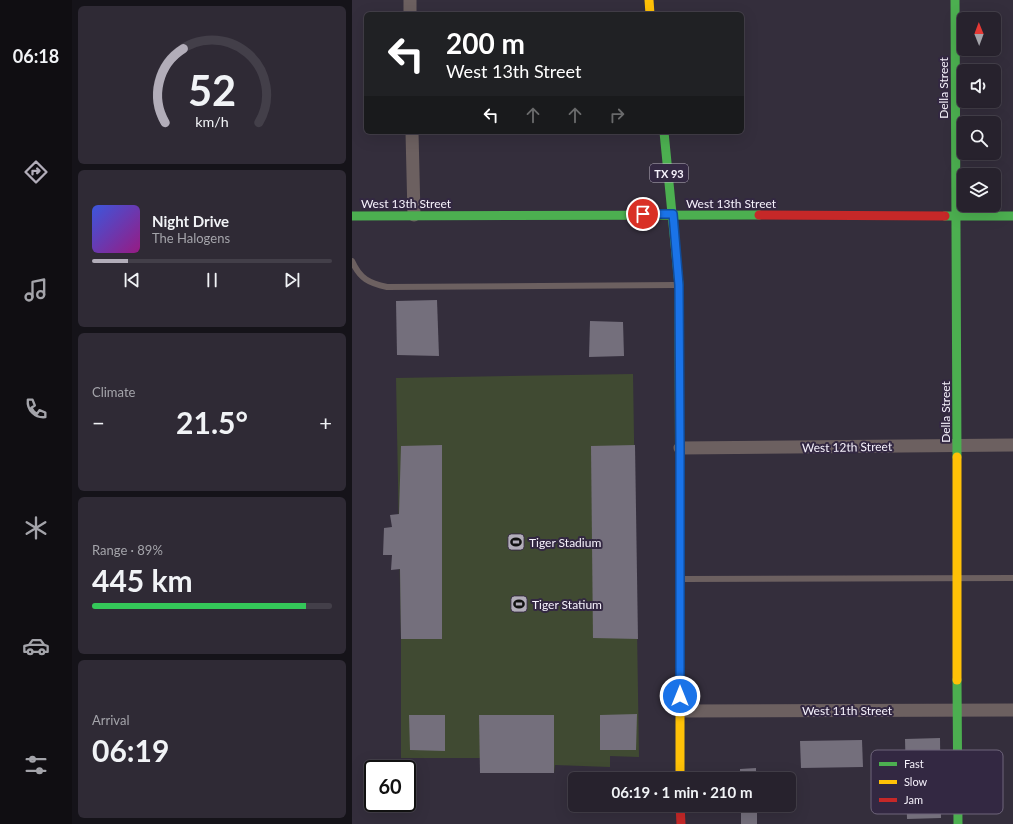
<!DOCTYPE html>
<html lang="en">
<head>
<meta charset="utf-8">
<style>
	:root { --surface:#27222d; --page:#2f2a35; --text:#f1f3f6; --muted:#a4a4aa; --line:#433f49; --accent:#b2adb9 }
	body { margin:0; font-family:Lato,sans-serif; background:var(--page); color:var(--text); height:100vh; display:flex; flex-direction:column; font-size:15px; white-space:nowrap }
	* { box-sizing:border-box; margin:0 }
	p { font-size:13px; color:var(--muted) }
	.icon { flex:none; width:22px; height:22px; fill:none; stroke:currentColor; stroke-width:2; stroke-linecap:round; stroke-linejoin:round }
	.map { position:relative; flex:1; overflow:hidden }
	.panel { display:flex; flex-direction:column; gap:6px; padding:6px; background:#151319; width:280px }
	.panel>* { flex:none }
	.hud { position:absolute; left:12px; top:12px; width:380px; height:122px; border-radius:6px; box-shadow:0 4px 16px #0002,0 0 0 1px var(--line); background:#202124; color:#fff; overflow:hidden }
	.needle { width:26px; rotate:359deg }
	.buttons { position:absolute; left:605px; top:12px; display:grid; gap:8px }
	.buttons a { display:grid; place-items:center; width:44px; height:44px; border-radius:6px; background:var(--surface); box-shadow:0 4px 16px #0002,0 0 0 1px var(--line); font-size:20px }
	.speed { position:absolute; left:12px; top:760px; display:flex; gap:8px; font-size:20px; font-weight:700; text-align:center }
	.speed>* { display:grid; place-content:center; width:52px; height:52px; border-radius:50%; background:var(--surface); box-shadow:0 4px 16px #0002,0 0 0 1px var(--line); line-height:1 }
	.speed .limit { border:2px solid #111; border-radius:6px; background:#fff; color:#111 }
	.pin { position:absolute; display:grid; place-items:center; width:34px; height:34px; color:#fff; margin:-17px; border:2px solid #fff; border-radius:50%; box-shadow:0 1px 4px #0007 }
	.me { position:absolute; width:44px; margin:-22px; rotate:0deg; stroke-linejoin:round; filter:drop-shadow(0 0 3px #0008) }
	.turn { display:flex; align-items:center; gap:14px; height:84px; padding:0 16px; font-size:18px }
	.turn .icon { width:52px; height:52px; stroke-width:2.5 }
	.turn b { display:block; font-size:28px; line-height:34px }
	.lanes { display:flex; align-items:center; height:38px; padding:0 16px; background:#0003; justify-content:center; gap:20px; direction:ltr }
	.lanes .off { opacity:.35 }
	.big { font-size:30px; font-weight:700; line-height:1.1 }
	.panel .card { flex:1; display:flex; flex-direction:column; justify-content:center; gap:6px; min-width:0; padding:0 14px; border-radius:6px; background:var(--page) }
	.panel .dial { align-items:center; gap:0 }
	.dial svg { height:104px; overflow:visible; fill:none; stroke:var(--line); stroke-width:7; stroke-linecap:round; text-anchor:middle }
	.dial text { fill:var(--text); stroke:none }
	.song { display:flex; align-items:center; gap:12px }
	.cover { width:48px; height:48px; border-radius:6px; background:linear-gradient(135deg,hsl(230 70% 55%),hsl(310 70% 35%)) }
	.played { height:4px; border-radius:2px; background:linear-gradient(90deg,var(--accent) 15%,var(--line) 15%) }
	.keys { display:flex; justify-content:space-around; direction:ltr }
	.heat { display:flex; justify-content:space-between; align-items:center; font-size:22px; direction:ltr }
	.charge { height:6px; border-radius:3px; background:linear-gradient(90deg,#34c759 89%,var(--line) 0) }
	.trip { position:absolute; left:216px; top:772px; width:228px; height:40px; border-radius:6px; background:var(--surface); box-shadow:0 4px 16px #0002,0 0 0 1px var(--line); font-weight:700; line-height:40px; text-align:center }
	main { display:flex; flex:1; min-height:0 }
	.menu { display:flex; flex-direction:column; width:72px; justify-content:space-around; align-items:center; background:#100e12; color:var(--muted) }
	.menu .icon { width:28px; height:28px }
	.menu .active { color:var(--accent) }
	.menu b { font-size:18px; color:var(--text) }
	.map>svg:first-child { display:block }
	.green { fill:#404a32 }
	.building { fill:#746f7c }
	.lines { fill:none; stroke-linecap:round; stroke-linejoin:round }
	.lane { stroke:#6c6060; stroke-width:6 }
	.street { stroke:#6c6060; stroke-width:13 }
	.fast { stroke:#4caf50; stroke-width:9 }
	.slow { stroke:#ffc107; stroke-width:9 }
	.jam { stroke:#c62828; stroke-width:9 }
	.route-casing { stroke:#114b97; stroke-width:10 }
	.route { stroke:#1a73e8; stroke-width:7 }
	.labels { text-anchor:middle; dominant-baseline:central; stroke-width:4; stroke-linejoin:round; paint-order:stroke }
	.shield { fill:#332842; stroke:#bcb5c4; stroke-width:1 }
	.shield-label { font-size:11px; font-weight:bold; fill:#f6f2fc }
	.street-label { font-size:12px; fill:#f6f2fc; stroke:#332842 }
	.poi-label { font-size:12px; fill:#f6f2fc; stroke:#332842; text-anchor:start }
	.key { fill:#332842; stroke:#6e657a; stroke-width:1 }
	.key-label { font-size:11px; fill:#f6f2fc }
</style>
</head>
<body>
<main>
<nav class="menu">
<b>06:18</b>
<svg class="icon active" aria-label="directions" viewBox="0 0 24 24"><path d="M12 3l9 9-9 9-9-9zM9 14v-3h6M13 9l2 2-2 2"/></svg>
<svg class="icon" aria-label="music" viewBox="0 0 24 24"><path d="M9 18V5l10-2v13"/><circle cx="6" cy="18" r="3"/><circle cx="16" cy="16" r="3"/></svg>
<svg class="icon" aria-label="phone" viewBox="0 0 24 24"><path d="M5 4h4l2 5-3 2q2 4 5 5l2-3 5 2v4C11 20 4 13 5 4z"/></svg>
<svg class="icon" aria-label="climate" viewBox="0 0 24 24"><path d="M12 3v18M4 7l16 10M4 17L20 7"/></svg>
<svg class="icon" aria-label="car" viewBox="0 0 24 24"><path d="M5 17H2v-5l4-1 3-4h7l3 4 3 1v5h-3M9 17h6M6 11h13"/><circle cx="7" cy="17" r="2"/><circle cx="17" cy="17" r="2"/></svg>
<svg class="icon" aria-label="filters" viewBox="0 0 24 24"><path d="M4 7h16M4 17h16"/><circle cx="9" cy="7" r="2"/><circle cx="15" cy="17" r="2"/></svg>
</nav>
<section class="panel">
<div class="card dial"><svg viewBox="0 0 100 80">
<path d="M14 69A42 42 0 1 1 86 69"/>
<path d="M14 69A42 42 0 0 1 28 12" stroke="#b2adb9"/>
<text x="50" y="56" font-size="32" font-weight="700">52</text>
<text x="50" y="72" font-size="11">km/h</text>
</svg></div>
<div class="card">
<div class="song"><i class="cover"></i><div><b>Night Drive</b><p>The Halogens</p></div></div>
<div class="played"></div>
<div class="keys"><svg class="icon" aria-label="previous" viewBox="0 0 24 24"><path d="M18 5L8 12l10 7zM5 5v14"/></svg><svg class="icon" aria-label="pause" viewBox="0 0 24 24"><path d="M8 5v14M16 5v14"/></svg><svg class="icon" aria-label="next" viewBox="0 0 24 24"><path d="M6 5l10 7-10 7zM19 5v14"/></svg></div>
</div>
<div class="card"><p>Climate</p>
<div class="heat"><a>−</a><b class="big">21.5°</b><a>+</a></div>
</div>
<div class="card"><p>Range · 89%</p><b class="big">445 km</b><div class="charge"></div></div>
<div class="card"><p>Arrival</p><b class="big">06:19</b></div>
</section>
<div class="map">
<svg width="661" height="824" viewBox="0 0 661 824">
	<rect width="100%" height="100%" fill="#342e3c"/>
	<path class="green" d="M281 374 287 757 258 756V767L203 765 202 773H128V758H49V639L44 378Z"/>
	<g class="building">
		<path d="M85 300 87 356 45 355 44 301Z"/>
		<path d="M238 321 271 322 272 356 237 357Z"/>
		<path d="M90 445V639H49L48 569 39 570 40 555H31L32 528 40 527 38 515 47 514 49 446Z"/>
		<path d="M283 445 286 639 241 638 239 446Z"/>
		<path d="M285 714 284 750H248V715Z"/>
		<path d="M57 715H93V751L58 750Z"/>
		<path d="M127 715H202V773H128Z"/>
		<path d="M588 738 589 818 555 819 553 739Z"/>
		<path d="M510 740 511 767 449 768 448 741Z"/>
		<path d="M404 768V779H388V769Z"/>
		<rect x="389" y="805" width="16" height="19"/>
	</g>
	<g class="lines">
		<g class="lane">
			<path d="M0 261C8 279 17 283 35 287L323 285"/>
			<path d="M332 579 661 578"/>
		</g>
		<g class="street">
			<path d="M58 0V14"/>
			<path d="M60 132 62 215"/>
			<path d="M328 448 661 445"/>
			<path d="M328 711 661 710"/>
		</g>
		<g class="fast">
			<path d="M603 0 605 457"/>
			<path d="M312 132 327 285 328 632"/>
			<path d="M0 216 407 215"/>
			<path d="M593 216H661"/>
			<path d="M605 680 606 824"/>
		</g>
		<g class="slow">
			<path d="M297 0 298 14"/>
			<path d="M605 457V680"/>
			<path d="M328 632V779"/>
		</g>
		<g class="jam">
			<path d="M407 215 593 216"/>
			<path d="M328 805 329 824"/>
		</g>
	</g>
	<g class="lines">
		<g class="route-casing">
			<path id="route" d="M291 214H321L327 285 328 448V696"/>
		</g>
		<use href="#route" class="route"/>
	</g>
	<defs>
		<g id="stadium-square" transform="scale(0.9)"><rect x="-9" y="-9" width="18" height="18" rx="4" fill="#b2adb9" stroke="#332842"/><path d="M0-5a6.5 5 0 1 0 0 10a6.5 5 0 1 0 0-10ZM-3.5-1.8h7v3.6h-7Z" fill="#111"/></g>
	</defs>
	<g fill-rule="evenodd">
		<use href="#stadium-square" x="164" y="542"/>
		<use href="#stadium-square" x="167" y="604"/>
	</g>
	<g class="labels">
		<rect class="shield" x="298" y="164" width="38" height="18" rx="3"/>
		<g class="shield-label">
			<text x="317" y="173">TX 93</text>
		</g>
		<g class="street-label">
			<text transform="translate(591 88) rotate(-90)">Della Street</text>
			<text x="54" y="203">West 13th Street</text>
			<text x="379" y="203">West 13th Street</text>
			<text transform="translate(593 412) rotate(-90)">Della Street</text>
			<text transform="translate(495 447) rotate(-1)">West 12th Street</text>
			<text x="495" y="710">West 11th Street</text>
		</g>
		<g class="poi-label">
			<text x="177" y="542">Tiger Stadium</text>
			<text x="180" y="604">Tiger Statium</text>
		</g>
	</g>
	<rect x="519" y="750" width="132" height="64" rx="6" class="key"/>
	<rect x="527" y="762" width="18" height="4" fill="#4caf50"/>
	<rect x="527" y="780" width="18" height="4" fill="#ffc107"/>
	<rect x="527" y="798" width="18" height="4" fill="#c62828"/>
	<g class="key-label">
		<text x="552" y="768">Fast</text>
		<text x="552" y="786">Slow</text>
		<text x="552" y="804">Jam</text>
	</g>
</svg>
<div class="buttons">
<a><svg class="needle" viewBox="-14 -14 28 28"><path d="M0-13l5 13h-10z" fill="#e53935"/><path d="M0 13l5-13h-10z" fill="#a4a4aa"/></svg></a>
<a><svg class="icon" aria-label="sound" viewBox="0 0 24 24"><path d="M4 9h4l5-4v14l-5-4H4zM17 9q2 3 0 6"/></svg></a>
<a><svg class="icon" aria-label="search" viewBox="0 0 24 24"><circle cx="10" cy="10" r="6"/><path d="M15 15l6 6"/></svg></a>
<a><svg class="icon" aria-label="layers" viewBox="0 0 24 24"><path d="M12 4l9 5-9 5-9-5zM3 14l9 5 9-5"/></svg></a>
</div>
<div class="speed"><div class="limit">60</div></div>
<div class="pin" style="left:291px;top:214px;background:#d93025"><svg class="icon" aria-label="arrive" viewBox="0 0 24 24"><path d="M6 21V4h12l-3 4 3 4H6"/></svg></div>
<svg class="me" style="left:328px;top:696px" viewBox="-20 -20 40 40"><circle r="17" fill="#1a73e8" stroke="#fff" stroke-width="3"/><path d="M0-11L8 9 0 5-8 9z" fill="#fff"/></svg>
<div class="trip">06:19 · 1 min · 210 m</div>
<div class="hud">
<div class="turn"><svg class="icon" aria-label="left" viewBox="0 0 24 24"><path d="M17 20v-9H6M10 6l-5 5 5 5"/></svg><div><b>200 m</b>West 13th Street</div></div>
<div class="lanes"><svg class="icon" aria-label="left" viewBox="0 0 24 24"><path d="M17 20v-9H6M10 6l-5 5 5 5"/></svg><svg class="icon off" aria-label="ahead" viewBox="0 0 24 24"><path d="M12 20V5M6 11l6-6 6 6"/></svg><svg class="icon off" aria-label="ahead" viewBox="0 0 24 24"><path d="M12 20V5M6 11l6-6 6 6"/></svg><svg class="icon off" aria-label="right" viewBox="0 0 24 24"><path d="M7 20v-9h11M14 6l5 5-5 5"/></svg></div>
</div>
</div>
</main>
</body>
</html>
